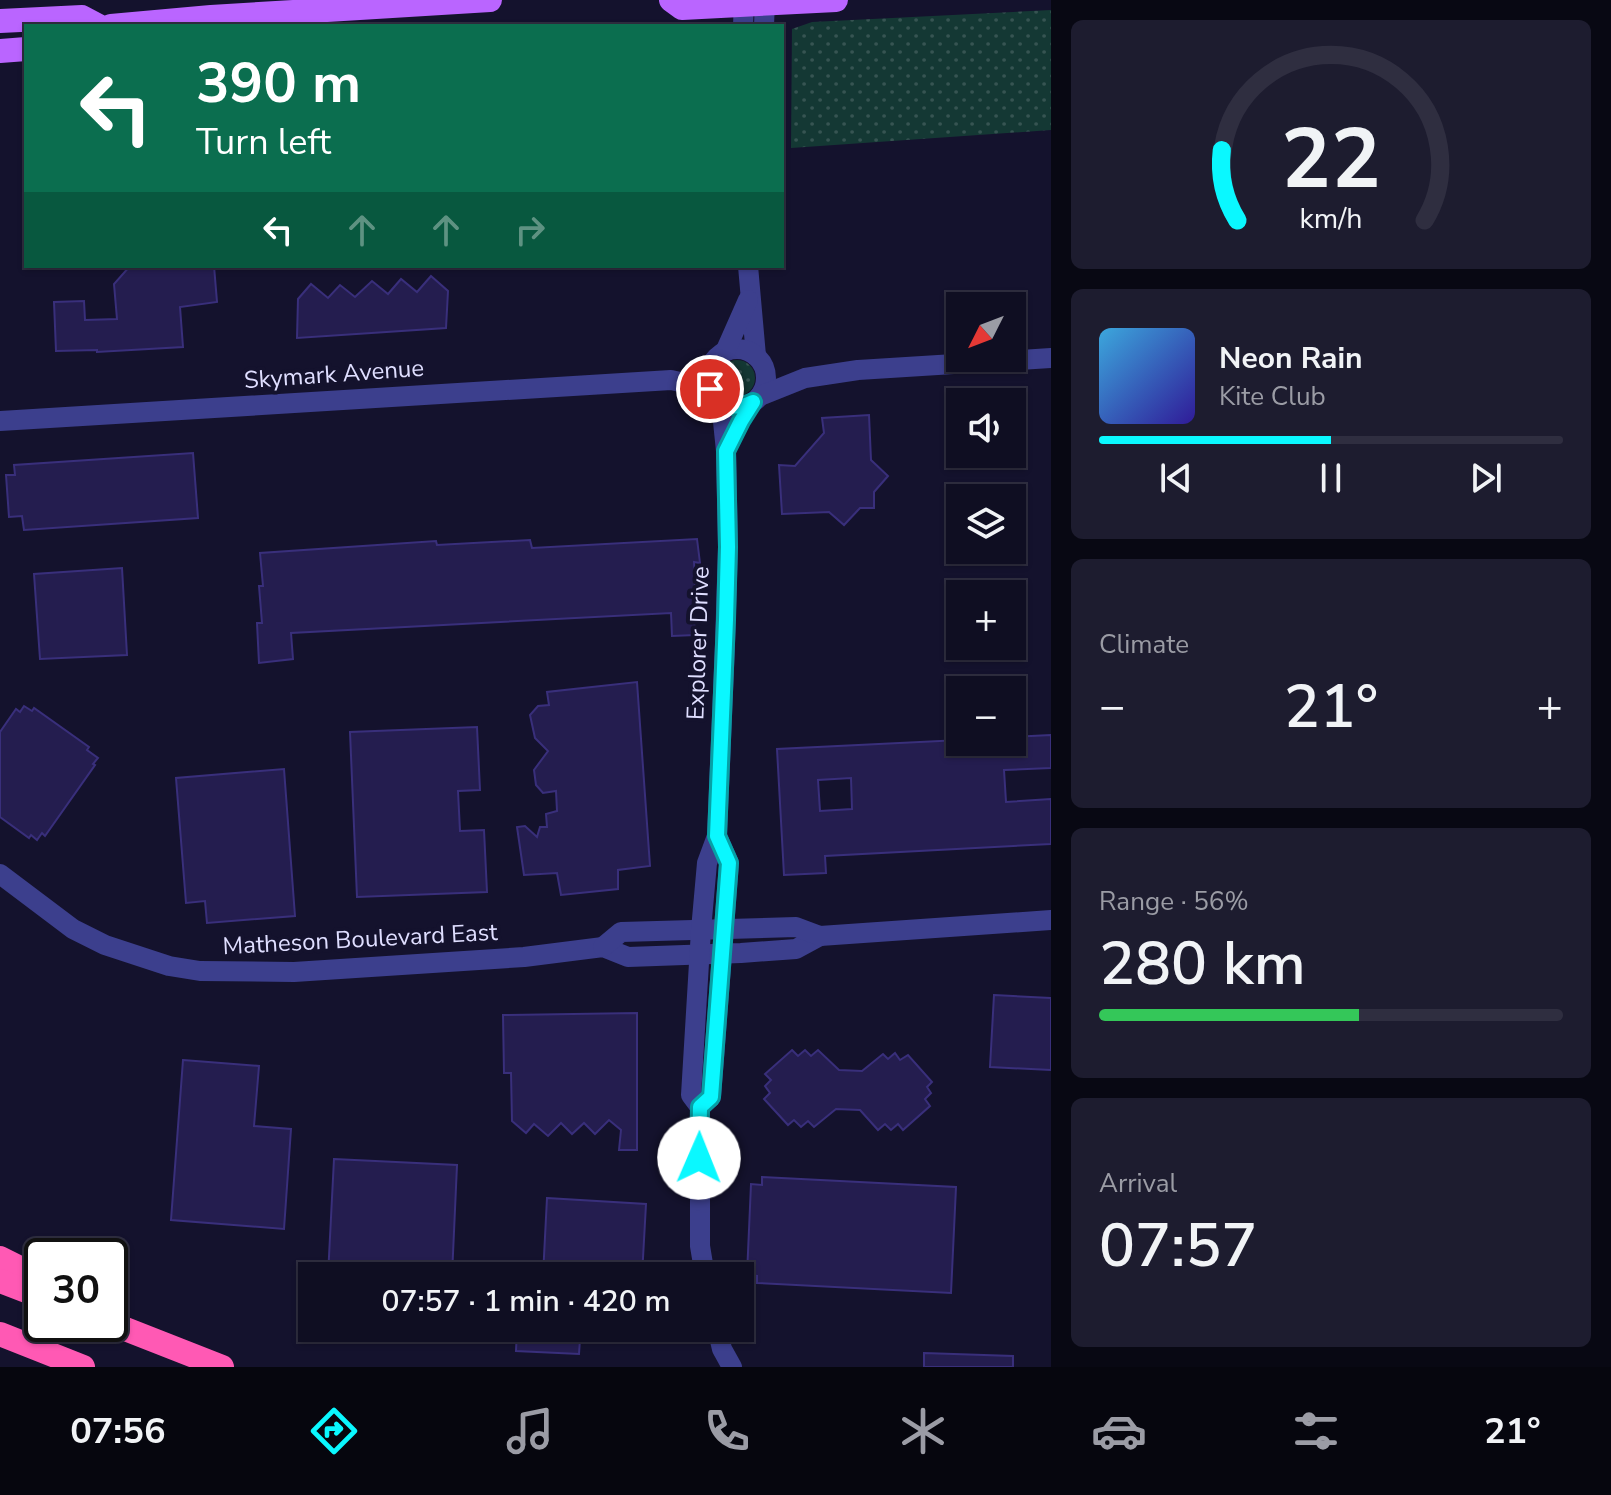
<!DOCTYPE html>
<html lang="en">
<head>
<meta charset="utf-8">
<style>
	:root { --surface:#0f0e22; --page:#1d1c2f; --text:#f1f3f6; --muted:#9b9ca5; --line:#2f2e40; --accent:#0af8ff }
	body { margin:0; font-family:"Nunito Sans",sans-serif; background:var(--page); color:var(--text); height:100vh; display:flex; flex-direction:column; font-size:30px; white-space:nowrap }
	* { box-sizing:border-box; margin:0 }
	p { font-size:26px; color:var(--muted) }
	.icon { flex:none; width:44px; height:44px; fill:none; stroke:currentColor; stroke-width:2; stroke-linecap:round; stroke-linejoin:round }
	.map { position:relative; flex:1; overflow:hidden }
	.panel { display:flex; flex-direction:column; gap:20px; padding:20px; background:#080813; width:560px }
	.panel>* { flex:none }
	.hud { position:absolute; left:24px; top:24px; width:760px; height:244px; border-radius:0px; box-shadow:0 2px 6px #0004,0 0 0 2px var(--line); background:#0b6e4f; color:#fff; overflow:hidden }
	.needle { width:52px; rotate:228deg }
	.tools { position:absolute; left:946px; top:292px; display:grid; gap:16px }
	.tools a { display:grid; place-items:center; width:80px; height:80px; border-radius:0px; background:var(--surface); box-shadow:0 2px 6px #0004,0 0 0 2px var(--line); font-size:40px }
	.speed { position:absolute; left:24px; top:1238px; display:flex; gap:16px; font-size:40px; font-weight:700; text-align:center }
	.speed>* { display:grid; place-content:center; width:104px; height:104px; border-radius:50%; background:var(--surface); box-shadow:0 2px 6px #0004,0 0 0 2px var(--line); line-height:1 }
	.speed .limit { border:4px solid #111; border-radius:12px; background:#fff; color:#111 }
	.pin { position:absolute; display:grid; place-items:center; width:68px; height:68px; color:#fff; margin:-34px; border:4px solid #fff; border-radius:50%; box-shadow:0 2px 8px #0007 }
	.me { position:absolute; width:88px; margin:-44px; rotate:1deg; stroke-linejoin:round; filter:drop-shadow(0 0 6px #0008) }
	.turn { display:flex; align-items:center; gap:28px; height:168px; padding:0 40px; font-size:36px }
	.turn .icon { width:104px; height:104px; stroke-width:2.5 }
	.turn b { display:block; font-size:56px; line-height:68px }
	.lanes { display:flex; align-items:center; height:76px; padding:0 40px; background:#0003; justify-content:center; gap:40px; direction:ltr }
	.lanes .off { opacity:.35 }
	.big { font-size:60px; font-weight:600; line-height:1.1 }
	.panel .widget { flex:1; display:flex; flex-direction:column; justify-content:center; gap:12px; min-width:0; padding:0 28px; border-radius:12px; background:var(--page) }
	.panel .dial { align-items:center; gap:0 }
	.dial svg { height:208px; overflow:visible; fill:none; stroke:var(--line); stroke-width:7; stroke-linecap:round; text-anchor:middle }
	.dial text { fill:var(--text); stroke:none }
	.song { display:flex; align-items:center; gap:24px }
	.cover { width:96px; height:96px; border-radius:12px; background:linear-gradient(135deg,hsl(200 70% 55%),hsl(250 70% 35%)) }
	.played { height:8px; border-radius:4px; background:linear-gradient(90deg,var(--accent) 50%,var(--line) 50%) }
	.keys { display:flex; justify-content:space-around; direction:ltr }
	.heat { display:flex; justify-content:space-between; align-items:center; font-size:44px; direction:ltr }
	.charge { height:12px; border-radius:6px; background:linear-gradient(90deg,#34c759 56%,var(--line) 0) }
	.trip { position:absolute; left:298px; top:1262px; width:456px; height:80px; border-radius:0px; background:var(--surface); box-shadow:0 2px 6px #0004,0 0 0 2px var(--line); font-weight:600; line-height:80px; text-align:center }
	.menu { display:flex; height:128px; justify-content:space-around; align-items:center; background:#06060e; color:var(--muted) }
	.menu .icon { width:56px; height:56px }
	.menu .current { color:var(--accent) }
	.menu b { font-size:36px; color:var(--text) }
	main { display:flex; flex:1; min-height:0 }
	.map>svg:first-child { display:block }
	.grass { fill:url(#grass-dots) }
	.building { fill:#241d4f; stroke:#392f7b; stroke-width:2; fill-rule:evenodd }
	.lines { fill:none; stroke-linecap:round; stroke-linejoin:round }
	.minor { stroke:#3c3f8d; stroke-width:20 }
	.major { stroke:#ba65ff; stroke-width:24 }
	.highway { stroke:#ff59b4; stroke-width:24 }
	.route-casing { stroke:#06a1a6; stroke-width:20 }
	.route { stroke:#0af8ff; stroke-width:14 }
	.labels { text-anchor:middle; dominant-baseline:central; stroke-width:8; stroke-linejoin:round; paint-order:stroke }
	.street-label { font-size:24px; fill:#dfdeff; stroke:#14122d }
</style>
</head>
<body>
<main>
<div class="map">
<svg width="1051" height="1367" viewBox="0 0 1051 1367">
	<defs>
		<pattern id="grass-dots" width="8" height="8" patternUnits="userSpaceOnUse" patternTransform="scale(2)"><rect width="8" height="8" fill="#143834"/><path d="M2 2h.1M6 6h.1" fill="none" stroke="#365452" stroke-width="1.8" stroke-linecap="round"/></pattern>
	</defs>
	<rect width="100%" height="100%" fill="#14122d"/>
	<g class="grass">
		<path d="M1051 10V130L791 148 792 29 812 22Z"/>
		<circle cx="737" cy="378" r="18"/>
	</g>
	<g class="building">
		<path d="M130 266H214L217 302 180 307 183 347 97 352V350L56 351 54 302 84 301 85 320 117 319 114 284Z"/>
		<path d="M431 276 448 291 446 328 297 338 298 299 311 284 328 298 340 285 355 297 372 281 388 294 401 279 417 292Z"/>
		<path d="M869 415 871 460 888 476 874 492V508H860L844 525 829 512 782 514 779 465 795 466 824 433 822 418Z"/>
		<path d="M193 453 198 518 24 530 22 516 9 517 6 475H15L14 465Z"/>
		<path d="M697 539 700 563 694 562 696 597H693L695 635 672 636 671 613 291 633 293 659 259 663 257 623H262L259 586H263L260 553 436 541 437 545 530 540 532 548Z"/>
		<path d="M122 568 127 655 40 659 34 574Z"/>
		<path d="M637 682 650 866 618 870V889L561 895 557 873 524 875 517 827 525 826 537 837 540 827H547L546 814 557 811 556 791 543 793 536 785 534 770 548 751 535 738 530 715 538 706 549 705 547 692Z"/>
		<path d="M24 706 32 711 34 708 89 747 87 750 98 758 93 764 95 765 45 836 42 833 37 840 31 835 29 838 0 817V732L16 709 20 712Z"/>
		<path d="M477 727 480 790 458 791 460 831 484 830 487 892 357 897 350 732Z"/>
		<path d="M1051 735V768L1004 770 1006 802 1051 799V844L825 856 826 873 784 875 777 749 960 740V742H1012V737ZM851 778 852 809 820 811 818 780Z"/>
		<path d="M284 769 295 916 207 923 205 901 186 903 176 778Z"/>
		<path d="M994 995 1051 998V1070L990 1067Z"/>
		<path d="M637 1013V1150H619L621 1130 609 1120 595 1134 584 1123 572 1134 561 1123 548 1136 534 1124 526 1133 512 1121 511 1073H504L503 1015Z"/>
		<path d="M792 1050 798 1056 805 1050 811 1056 818 1050 839 1070 862 1071 883 1054 888 1059 895 1053 900 1060 908 1055 932 1082 927 1087 931 1093 925 1099 930 1106 903 1130 898 1124 891 1130 885 1124 878 1130 860 1110 836 1109 814 1127 808 1121 801 1127 794 1120 788 1125 764 1099 770 1093 765 1086 771 1080 765 1074Z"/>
		<path d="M183 1060 259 1066 254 1126 291 1129 284 1229 171 1220Z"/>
		<path d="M334 1159 457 1165 452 1276H328Z"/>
		<path d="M762 1177 956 1187 951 1293 757 1283V1276L747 1275 751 1184 762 1185Z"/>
		<path d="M547 1198 646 1204 642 1276H543Z"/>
		<path d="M517 1328H619L618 1342 580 1339 579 1354 516 1351Z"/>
		<path d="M924 1353 1013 1356V1367H924Z"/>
	</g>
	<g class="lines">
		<g class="minor">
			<path d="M743 26 744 0"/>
			<path d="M764 26 765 0"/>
			<path d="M748 266 756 356"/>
			<circle cx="737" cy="378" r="29"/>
			<path d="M725 352 748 300"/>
			<path d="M760 396 805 378 858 370 1051 358"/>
			<path d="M0 421 671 380 694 385 712 393"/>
			<path d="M0 874 73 929 105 945 169 966 200 971 294 972 524 957 603 947 628 957 741 953 796 949 820 936"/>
			<path d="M603 947 621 932 796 927 820 936 1051 920"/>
			<path d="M700 1107 711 1097 729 863 717 836"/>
			<path d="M705 1276 700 1246V1107L691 1095 701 930 707 863 717 836 725 644 728 547 726 451 721 402"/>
			<path d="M717 1328 722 1349 732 1367"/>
		</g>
		<g class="major">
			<path d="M671 0 682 8 836 0"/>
			<path d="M0 21 82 17 99 26"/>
			<path d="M111 26 211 17 490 0"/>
			<path d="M0 51 26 49"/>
		</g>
		<g class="highway">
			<path d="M0 1258 42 1279"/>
			<path d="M0 1281 42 1297"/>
			<path d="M110 1323 222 1367"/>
			<path d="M0 1334 83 1367"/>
		</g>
	</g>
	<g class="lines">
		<g class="route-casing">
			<path id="route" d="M699 1158 700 1107 711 1097 729 863 717 836 726 620 728 547 726 451 741 421 753 402C736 411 719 406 710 389"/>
		</g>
		<use href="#route" class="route"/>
	</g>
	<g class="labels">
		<g class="street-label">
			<text transform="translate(334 374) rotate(-4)">Skymark Avenue</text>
			<text transform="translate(698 643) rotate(-88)">Explorer Drive</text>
			<text transform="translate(360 939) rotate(-3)">Matheson Boulevard East</text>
		</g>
	</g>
</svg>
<div class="tools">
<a><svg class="needle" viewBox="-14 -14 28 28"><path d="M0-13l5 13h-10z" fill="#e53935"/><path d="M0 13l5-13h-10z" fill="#9b9ca5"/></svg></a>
<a><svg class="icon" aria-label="sound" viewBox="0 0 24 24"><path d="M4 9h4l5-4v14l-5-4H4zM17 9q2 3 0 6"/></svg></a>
<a><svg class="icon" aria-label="layers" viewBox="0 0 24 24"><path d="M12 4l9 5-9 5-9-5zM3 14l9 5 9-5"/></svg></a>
<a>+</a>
<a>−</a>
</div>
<div class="speed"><div class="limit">30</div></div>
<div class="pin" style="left:710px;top:389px;background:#d93025"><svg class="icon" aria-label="arrive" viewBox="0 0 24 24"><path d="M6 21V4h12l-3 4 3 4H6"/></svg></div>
<svg class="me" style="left:699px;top:1158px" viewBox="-20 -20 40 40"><circle r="19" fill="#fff"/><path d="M0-13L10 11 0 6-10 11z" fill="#0af8ff"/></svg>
<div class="trip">07:57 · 1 min · 420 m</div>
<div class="hud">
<div class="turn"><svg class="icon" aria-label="left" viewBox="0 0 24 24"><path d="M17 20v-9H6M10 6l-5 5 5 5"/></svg><div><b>390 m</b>Turn left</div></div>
<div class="lanes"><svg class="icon" aria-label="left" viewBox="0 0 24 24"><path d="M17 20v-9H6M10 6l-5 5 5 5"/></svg><svg class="icon off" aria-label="ahead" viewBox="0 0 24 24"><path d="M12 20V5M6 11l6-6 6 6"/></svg><svg class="icon off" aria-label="ahead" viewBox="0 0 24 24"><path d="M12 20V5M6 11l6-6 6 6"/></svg><svg class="icon off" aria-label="right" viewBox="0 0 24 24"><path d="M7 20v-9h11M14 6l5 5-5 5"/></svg></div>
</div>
</div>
<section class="panel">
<div class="widget dial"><svg viewBox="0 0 100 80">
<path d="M14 69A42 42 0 1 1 86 69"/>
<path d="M14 69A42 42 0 0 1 8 42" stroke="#0af8ff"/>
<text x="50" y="56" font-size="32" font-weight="700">22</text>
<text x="50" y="72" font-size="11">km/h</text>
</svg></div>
<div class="widget">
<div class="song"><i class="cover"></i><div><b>Neon Rain</b><p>Kite Club</p></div></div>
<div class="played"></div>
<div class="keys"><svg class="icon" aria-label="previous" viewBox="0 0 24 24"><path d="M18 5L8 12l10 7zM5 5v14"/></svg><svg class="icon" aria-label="pause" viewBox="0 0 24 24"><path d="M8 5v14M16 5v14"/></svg><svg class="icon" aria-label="next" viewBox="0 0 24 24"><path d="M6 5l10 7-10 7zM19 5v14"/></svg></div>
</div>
<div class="widget"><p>Climate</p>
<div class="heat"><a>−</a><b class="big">21°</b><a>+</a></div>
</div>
<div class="widget"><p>Range · 56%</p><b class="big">280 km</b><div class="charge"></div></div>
<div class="widget"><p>Arrival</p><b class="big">07:57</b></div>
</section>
</main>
<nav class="menu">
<b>07:56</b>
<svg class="icon current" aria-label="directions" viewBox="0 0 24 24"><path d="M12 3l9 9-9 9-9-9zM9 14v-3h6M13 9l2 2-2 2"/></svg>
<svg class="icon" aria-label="music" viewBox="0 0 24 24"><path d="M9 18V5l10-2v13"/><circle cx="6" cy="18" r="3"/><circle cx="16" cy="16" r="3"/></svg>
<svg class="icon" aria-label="phone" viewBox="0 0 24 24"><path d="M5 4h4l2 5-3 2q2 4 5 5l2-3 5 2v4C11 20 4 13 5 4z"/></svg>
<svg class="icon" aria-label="climate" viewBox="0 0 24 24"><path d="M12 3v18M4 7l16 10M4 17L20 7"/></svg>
<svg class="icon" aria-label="car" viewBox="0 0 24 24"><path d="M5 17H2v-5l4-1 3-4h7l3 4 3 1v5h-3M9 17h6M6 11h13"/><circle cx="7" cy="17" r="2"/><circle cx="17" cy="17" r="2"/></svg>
<svg class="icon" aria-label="filters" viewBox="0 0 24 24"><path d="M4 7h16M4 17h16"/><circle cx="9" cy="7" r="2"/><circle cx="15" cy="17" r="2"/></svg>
<b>21°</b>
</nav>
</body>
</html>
